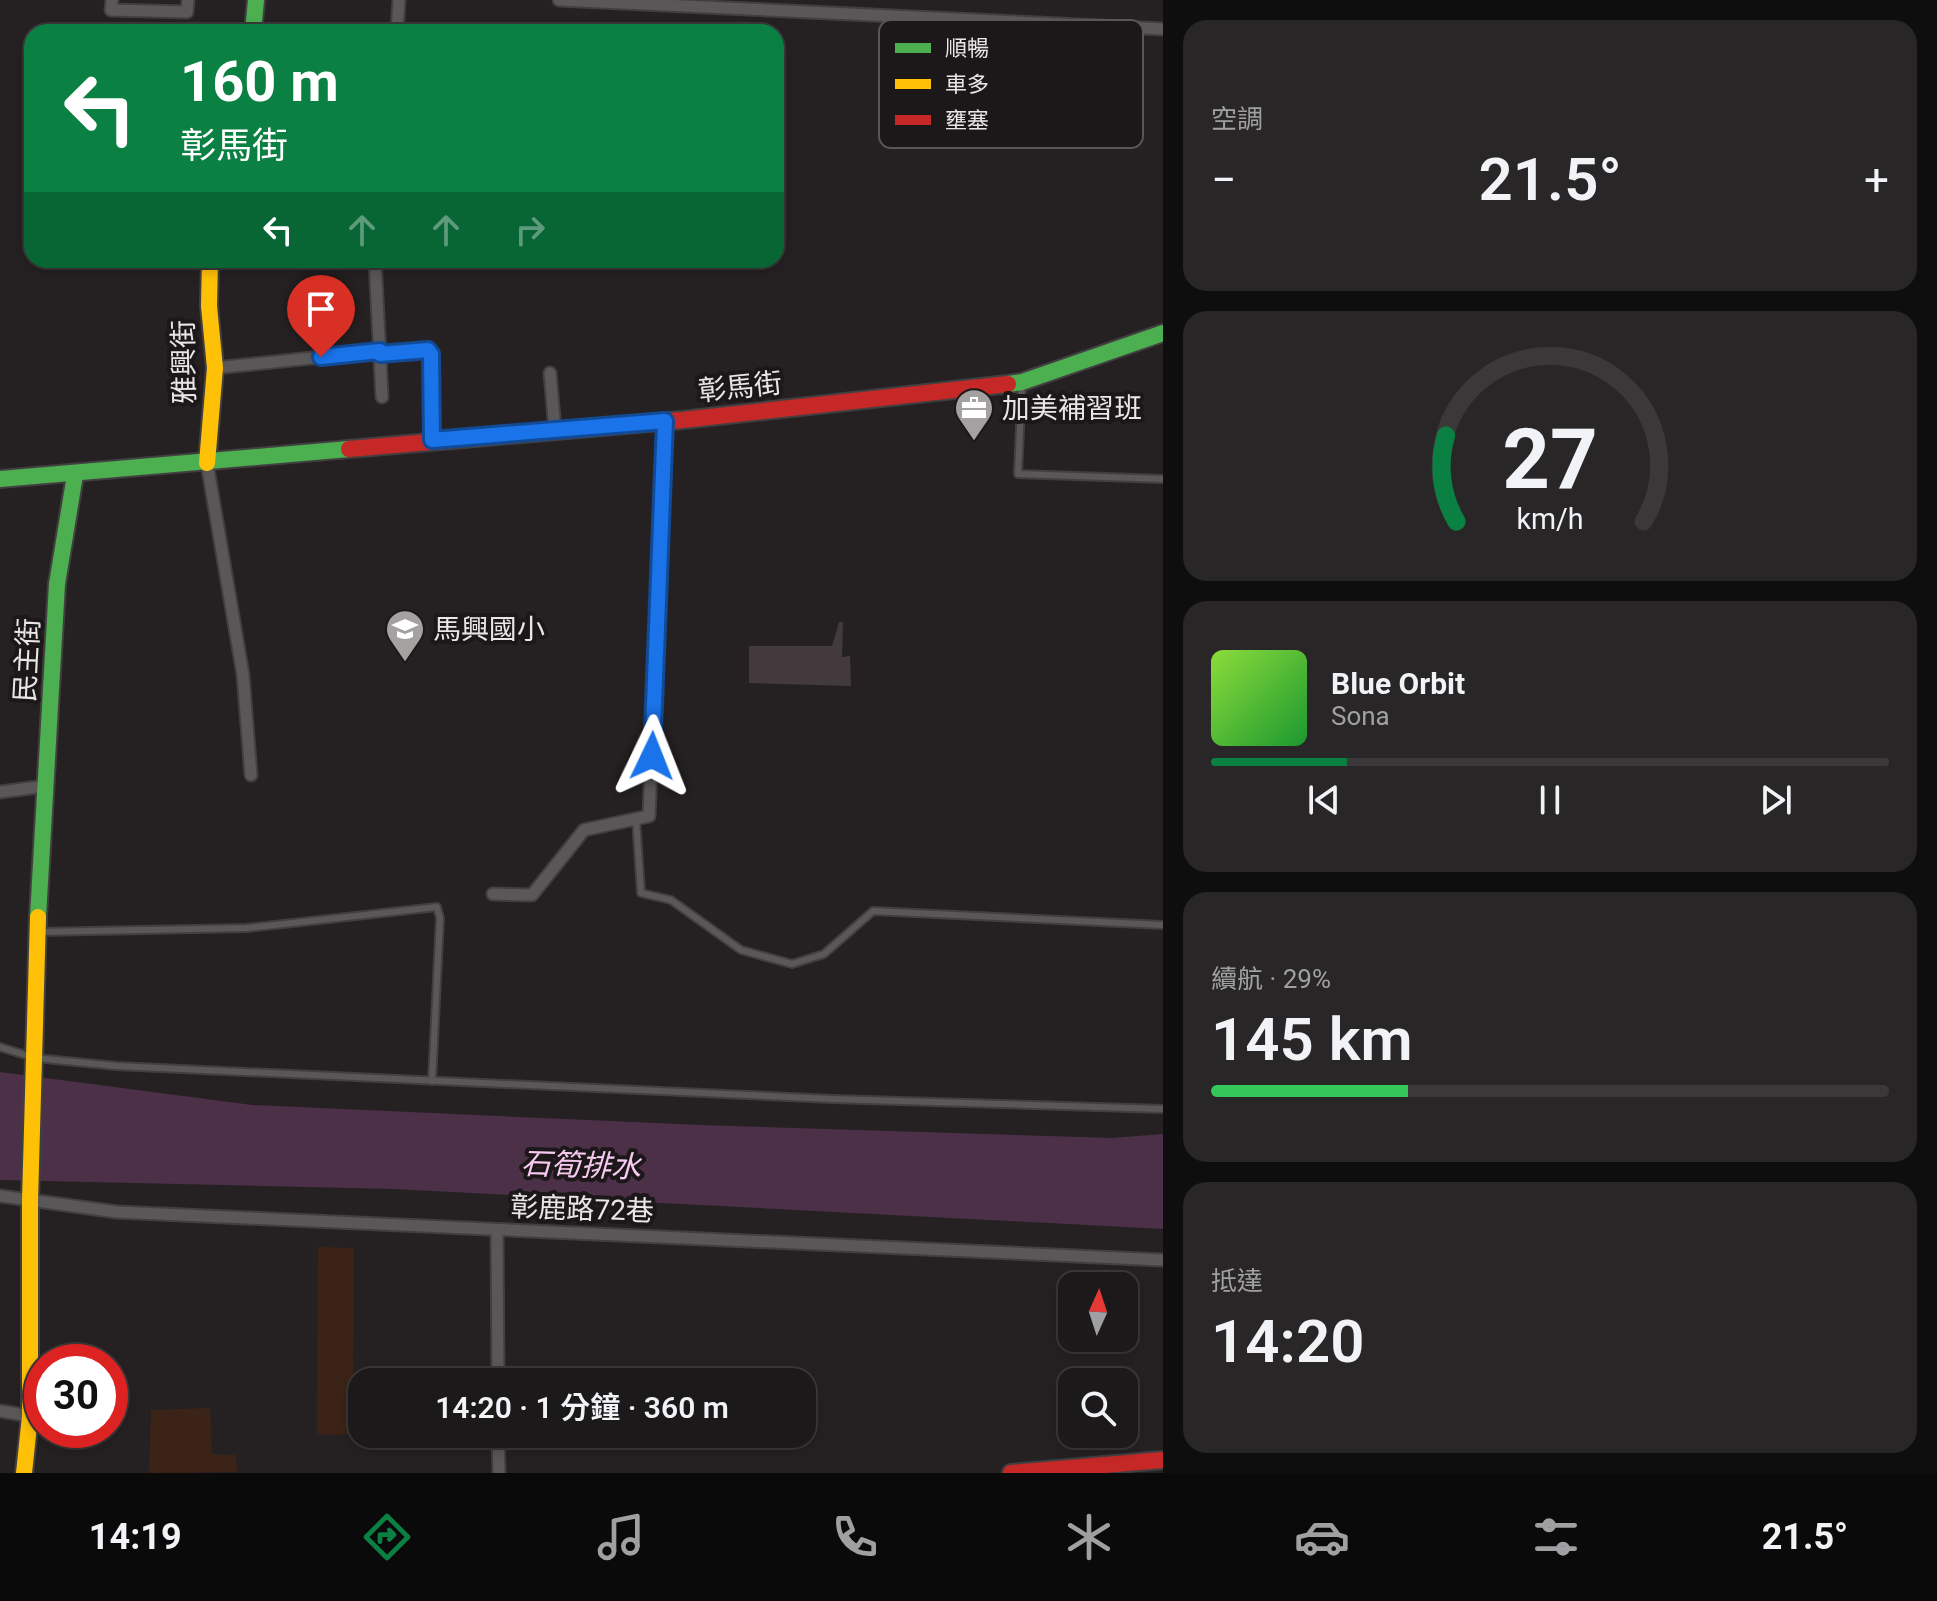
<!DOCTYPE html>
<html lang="zh-TW">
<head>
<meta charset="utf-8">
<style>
	:root { --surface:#1c191a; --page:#292627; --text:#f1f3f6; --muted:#a0a0a2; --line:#3a3839; --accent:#0b8043 }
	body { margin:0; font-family:Roboto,"Noto Sans TC",sans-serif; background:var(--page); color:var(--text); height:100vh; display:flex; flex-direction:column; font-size:30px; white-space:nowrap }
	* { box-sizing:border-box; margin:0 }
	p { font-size:26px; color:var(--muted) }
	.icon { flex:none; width:44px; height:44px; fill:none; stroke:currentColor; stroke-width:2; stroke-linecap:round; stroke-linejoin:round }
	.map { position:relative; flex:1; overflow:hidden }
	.panel { display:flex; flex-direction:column; gap:20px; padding:20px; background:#0f0e0e; width:774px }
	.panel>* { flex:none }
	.top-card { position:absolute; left:24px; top:24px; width:760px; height:244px; border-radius:24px; box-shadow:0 4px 12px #0003,0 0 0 2px var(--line); background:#0b8043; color:#fff; overflow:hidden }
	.needle { width:52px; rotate:3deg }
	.fabs { position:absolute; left:1058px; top:1272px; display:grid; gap:16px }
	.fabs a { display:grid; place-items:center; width:80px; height:80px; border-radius:16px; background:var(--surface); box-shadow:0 4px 12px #0003,0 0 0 2px var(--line); font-size:40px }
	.speed { position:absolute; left:24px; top:1344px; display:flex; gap:16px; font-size:40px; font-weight:700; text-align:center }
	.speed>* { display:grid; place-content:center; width:104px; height:104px; border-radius:50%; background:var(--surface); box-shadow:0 4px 12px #0003,0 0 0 2px var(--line); line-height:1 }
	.speed .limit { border:12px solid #d22; background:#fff; color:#111 }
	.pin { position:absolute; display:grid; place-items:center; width:68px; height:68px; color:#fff; margin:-82px -34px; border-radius:50% 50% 50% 0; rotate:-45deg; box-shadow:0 0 8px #0007 }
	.pin .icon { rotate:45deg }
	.me { position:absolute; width:88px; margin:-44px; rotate:2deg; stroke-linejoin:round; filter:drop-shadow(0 0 6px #0008) }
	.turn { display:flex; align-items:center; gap:28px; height:168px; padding:0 24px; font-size:36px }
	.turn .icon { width:104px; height:104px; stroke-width:2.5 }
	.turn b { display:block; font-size:56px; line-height:68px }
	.lanes { display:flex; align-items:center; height:76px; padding:0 24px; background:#0003; justify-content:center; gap:40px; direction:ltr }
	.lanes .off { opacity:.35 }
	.big { font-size:60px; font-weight:600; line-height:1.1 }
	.panel .card { flex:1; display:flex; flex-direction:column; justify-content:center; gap:12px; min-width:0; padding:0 28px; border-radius:24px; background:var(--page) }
	.panel .dial { align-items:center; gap:0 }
	.dial svg { height:208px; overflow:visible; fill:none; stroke:var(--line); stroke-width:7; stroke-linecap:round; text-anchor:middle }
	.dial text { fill:var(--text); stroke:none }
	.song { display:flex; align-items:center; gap:24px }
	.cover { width:96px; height:96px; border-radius:12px; background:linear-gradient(135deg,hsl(90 70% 55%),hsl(130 70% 35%)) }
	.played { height:8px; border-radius:4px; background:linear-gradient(90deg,var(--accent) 20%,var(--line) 20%) }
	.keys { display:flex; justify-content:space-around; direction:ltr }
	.heat { display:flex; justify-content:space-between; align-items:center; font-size:44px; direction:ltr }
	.charge { height:12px; border-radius:6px; background:linear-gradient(90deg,#34c759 29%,var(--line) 0) }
	.trip { position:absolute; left:348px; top:1368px; width:468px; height:80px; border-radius:24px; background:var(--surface); box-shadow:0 4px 12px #0003,0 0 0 2px var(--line); font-weight:600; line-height:80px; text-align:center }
	.dock { display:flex; height:128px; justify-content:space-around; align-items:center; background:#0b0a0a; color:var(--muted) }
	.dock .icon { width:56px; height:56px }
	.dock .on { color:var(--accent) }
	.dock b { font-size:36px; color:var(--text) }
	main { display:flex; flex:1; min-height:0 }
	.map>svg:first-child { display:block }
	.green { fill:#3c2317 }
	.water { fill:#4c3048 }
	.building { fill:#433a3e }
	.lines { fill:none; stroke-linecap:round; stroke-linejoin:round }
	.lane-casing { stroke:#423f40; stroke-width:10 }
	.street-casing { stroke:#423f40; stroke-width:15 }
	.fast-casing { stroke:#423f40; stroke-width:20 }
	.slow-casing { stroke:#423f40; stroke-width:20 }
	.jam-casing { stroke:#423f40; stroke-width:20 }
	.lane { stroke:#5a5758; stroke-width:6 }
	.street { stroke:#5a5758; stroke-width:11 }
	.fast { stroke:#4caf50; stroke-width:16 }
	.slow { stroke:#ffc107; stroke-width:16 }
	.jam { stroke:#c62828; stroke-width:16 }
	.route-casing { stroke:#114b97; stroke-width:20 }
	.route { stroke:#1a73e8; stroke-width:14 }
	.labels { text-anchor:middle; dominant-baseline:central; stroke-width:8; stroke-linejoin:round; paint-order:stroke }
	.street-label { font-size:28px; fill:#eae6e6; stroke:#1c1718 }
	.poi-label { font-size:28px; fill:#eae6e6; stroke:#1c1718; text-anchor:start }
	.water-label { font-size:30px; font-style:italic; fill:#f8caf0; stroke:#1c1718 }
	.key { fill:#1c1718; stroke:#5a5556; stroke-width:2 }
	.key-label { font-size:22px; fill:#eae6e6 }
</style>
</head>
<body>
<main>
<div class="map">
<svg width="1163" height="1473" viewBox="0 0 1163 1473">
	<rect width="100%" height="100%" fill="#252122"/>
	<g class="green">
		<path d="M318 1247 354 1248 353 1406 362 1416V1434H375L317 1435Z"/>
		<path d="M210 1408 212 1454 236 1455 237 1472 149 1473 151 1410Z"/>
	</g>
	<path class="water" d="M0 1072 252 1105 701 1125 1112 1138 1163 1134V1229L394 1189 0 1180Z"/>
	<path class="building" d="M839 622H843L842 657 850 656 851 686 749 683V646H832Z"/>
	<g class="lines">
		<g class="lane-casing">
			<g id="lane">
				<path d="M1022 382 1018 474 1163 479"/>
				<path d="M636 819 641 893 671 900 741 950 792 964 824 954 873 911 1163 925"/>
				<path d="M37 932 247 928 437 907 440 918 432 1081"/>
				<path d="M0 1047 35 1058 117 1066 832 1099 1163 1109"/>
			</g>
		</g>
		<g class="street-casing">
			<g id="street">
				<path d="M112 0 111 10 187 12 188 0"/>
				<path d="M559 0 1163 29"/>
				<path d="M397 32 399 0"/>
				<path d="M375 260 382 397"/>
				<path d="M380 354 423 350 431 354 432 440"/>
				<path d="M215 368 380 351"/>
				<path d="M550 373 555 430"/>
				<path d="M207 463 243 675 251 775"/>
				<path d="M0 792 46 786"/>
				<path d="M493 894 532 895 584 830 649 816 665 421"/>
				<path d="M0 1196 117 1212 1163 1260"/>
				<path d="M497 1230 498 1382"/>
				<path d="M0 1411 30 1416"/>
				<path d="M498 1434 499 1473"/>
			</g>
		</g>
		<g class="fast-casing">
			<g id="fast">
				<path d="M253 32 256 0"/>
				<path d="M1008 384 1022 382 1163 333"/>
				<path d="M0 479 349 449"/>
				<path d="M38 917 57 584 75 475"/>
			</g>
		</g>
		<g class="slow-casing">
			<g id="slow">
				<path d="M207 463 215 368 209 306 210 260"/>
				<path d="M24 1473 30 1416V1201L38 917"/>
			</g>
		</g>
		<g class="jam-casing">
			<g id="jam">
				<path d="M349 449 682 420 1008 384"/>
				<path d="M1011 1473 1163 1460"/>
			</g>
		</g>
		<use href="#lane" class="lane"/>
		<use href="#street" class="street"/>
		<use href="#fast" class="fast"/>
		<use href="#slow" class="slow"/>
		<use href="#jam" class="jam"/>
	</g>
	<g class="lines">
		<g class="route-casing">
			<path id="route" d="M321 357 380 351V354L428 350 431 354 432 440 665 421 652 756"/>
		</g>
		<use href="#route" class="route"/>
	</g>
	<defs>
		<g id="office-pin" transform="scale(2)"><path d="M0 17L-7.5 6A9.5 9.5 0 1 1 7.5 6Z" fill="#a5a1a1" stroke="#1c1718"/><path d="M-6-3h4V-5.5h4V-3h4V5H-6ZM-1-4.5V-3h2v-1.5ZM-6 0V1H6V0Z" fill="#fff"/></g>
		<g id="school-pin" transform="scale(2)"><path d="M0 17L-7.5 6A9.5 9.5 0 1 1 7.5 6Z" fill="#a5a1a1" stroke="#1c1718"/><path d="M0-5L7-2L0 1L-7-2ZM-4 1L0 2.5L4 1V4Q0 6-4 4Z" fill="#fff"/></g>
	</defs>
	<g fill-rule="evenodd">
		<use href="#office-pin" x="974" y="408"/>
		<use href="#school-pin" x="405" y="629"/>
	</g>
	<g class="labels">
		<g class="street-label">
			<text transform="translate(184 362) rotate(-91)">雅興街</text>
			<text transform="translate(740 387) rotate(-6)">彰馬街</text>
			<text transform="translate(27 660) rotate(-87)">民主街</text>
			<text transform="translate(582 1209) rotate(2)">彰鹿路72巷</text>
		</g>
		<g class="poi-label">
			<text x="1002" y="408">加美補習班</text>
			<text x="433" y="629">馬興國小</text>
		</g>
		<g class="water-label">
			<text transform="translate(581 1165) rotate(2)">石筍排水</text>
		</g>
	</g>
	<rect x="879" y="20" width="264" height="128" rx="12" class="key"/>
	<rect x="895" y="43" width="36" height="10" fill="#4caf50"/>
	<rect x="895" y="79" width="36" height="10" fill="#ffc107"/>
	<rect x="895" y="115" width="36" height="10" fill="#c62828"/>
	<g class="key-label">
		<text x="945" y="56">順暢</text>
		<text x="945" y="92">車多</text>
		<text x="945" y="128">壅塞</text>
	</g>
</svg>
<div class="fabs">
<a><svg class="needle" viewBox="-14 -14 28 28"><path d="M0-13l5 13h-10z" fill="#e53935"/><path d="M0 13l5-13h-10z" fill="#a0a0a2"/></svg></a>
<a><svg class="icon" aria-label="search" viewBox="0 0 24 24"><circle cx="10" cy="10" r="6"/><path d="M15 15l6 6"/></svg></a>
</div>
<div class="speed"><div class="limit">30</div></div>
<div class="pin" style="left:321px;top:357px;background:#d93025"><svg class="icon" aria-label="arrive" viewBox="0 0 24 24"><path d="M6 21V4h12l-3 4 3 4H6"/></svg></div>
<svg class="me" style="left:652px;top:756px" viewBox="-20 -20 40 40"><path d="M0-17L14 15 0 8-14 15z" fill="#1a73e8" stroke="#fff" stroke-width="4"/></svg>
<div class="trip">14:20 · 1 分鐘 · 360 m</div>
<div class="top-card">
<div class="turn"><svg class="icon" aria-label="left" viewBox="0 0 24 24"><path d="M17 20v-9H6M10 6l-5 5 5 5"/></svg><div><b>160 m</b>彰馬街</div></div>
<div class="lanes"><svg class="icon" aria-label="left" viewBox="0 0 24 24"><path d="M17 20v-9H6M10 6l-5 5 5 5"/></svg><svg class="icon off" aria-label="ahead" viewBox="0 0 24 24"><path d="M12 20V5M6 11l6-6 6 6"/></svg><svg class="icon off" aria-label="ahead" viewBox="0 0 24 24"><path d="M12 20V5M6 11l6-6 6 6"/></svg><svg class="icon off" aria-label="right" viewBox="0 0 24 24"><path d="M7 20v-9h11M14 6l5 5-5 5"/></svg></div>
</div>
</div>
<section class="panel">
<div class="card"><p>空調</p>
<div class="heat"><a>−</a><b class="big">21.5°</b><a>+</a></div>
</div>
<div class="card dial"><svg viewBox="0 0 100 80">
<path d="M14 69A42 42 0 1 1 86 69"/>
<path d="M14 69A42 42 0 0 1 10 36" stroke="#0b8043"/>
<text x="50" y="56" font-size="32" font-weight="700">27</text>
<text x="50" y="72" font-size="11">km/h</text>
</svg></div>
<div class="card">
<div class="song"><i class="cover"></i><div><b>Blue Orbit</b><p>Sona</p></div></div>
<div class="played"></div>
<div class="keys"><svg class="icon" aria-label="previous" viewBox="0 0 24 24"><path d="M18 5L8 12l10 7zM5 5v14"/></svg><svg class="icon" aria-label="pause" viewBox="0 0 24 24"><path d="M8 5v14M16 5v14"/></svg><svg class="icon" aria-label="next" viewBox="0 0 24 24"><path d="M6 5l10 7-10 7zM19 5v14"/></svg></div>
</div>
<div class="card"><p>續航 · 29%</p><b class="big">145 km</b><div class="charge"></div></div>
<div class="card"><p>抵達</p><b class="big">14:20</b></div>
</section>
</main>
<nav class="dock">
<b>14:19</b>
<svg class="icon on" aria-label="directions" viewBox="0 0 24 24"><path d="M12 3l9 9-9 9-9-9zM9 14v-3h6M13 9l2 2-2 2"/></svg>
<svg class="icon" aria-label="music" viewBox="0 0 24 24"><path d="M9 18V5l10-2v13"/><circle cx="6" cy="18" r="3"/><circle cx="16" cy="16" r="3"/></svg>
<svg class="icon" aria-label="phone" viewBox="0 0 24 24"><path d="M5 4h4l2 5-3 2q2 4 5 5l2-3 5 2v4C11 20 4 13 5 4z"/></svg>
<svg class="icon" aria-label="climate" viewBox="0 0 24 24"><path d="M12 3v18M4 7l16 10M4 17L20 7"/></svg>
<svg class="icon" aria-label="car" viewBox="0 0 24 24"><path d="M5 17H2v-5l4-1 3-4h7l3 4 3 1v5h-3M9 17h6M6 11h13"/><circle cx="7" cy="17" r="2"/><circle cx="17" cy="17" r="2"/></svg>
<svg class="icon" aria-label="filters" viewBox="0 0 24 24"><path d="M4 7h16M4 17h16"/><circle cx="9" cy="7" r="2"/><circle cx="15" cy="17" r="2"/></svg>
<b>21.5°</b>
</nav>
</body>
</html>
